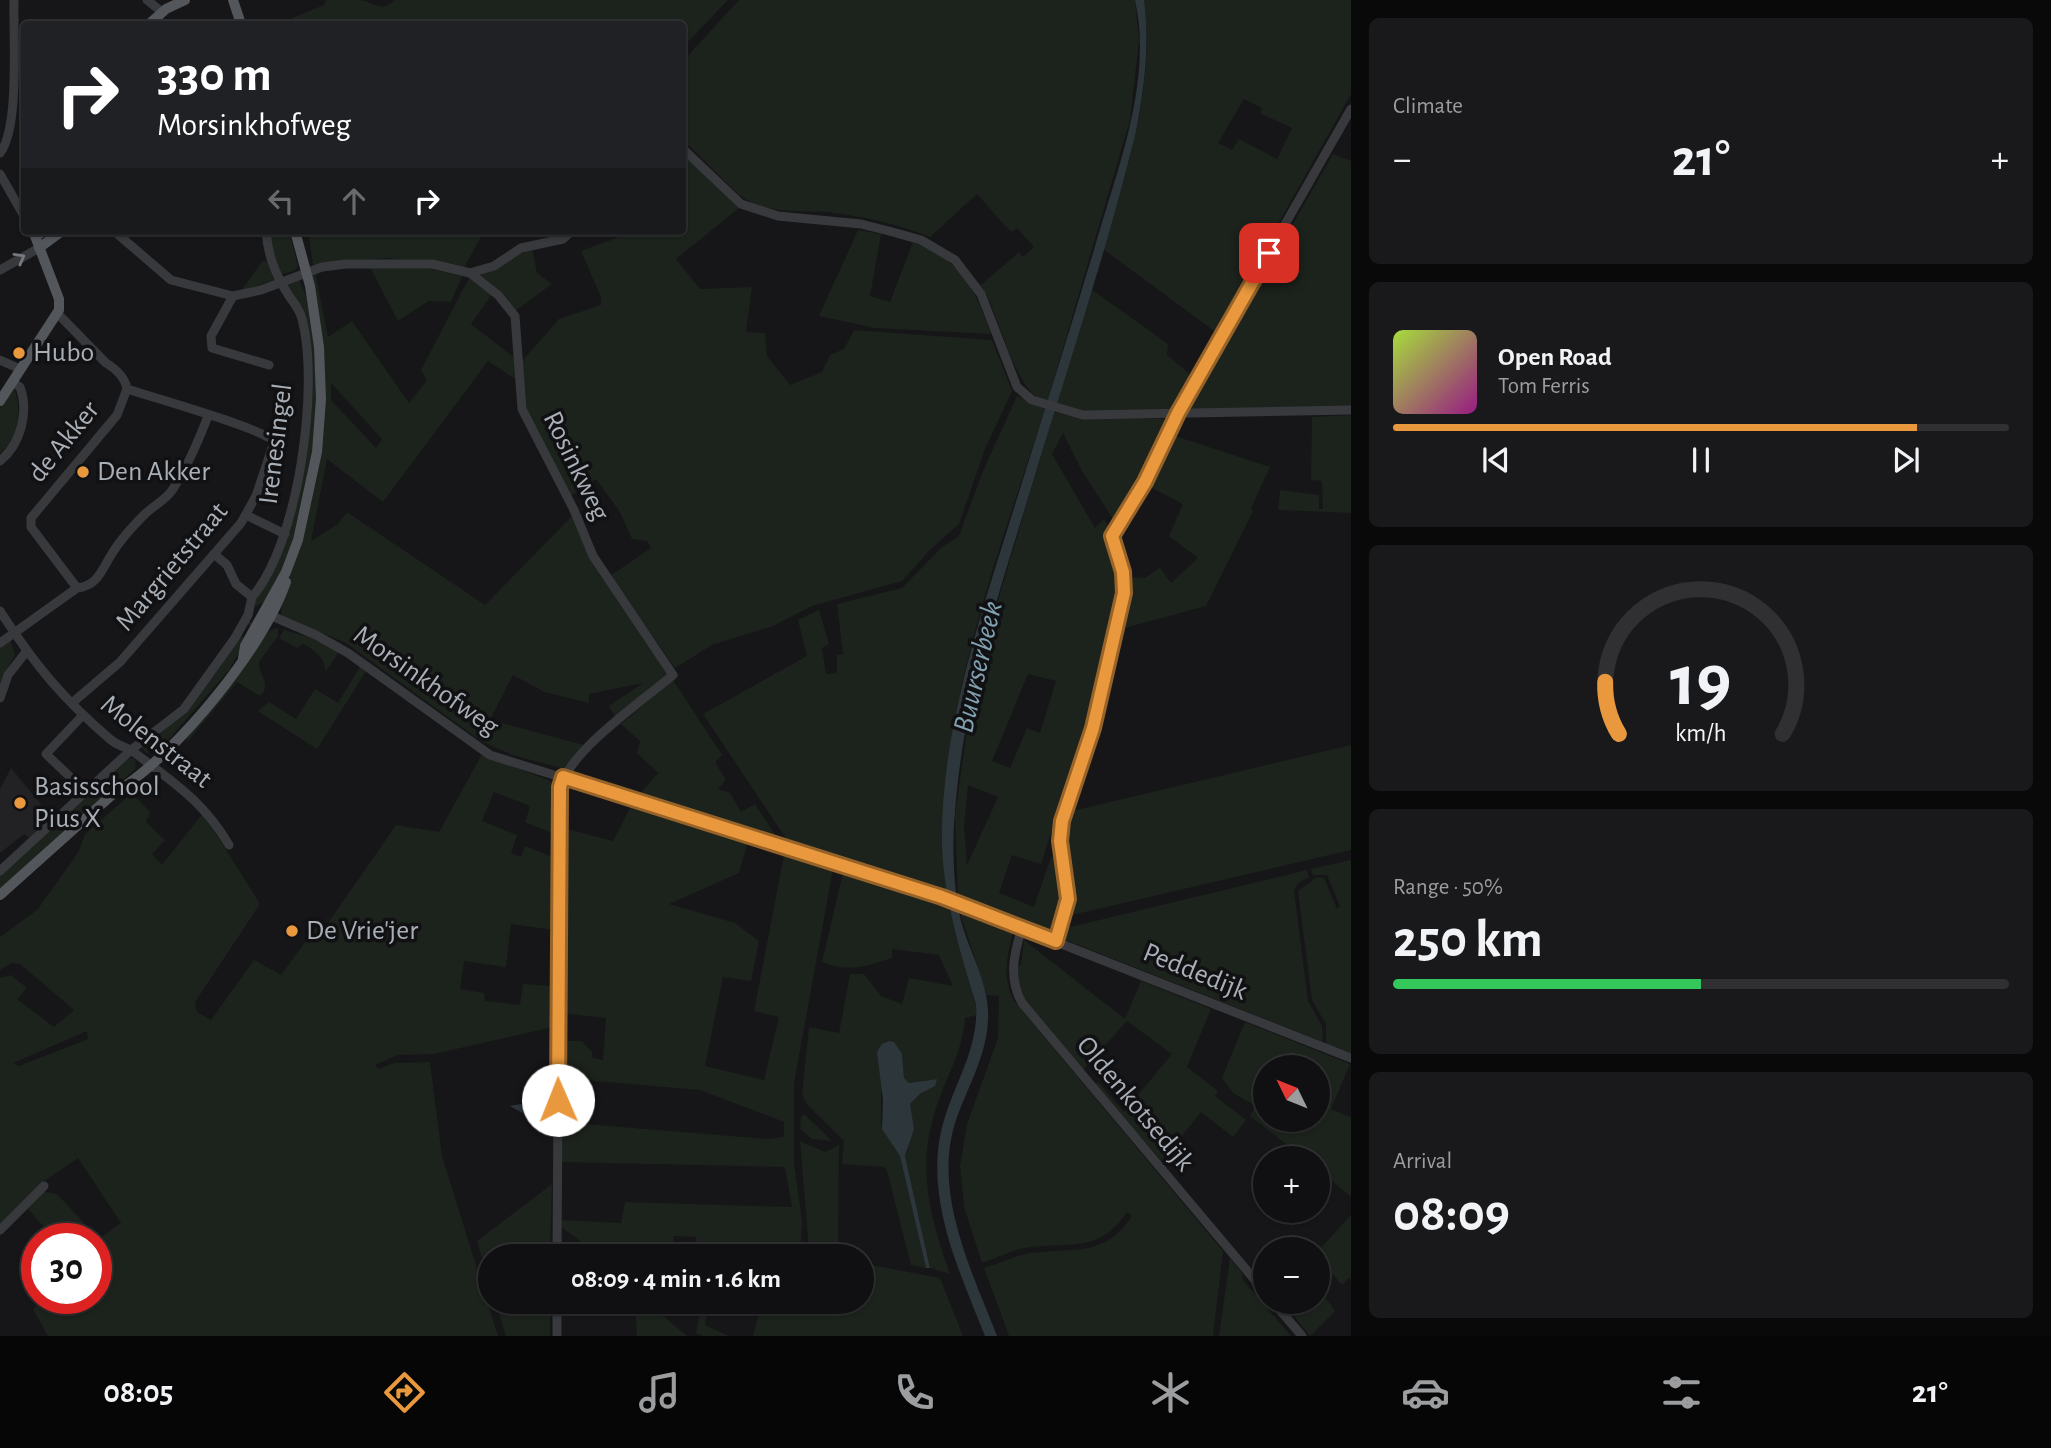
<!DOCTYPE html>
<html lang="en">
<head>
<meta charset="utf-8">
<style>
	:root { --surface:#101012; --page:#19191b; --text:#f1f3f6; --muted:#9c9d9f; --line:#303032; --accent:#e9983d }
	body { margin:0; font-family:"Alegreya Sans",sans-serif; background:var(--page); color:var(--text); height:100vh; display:flex; flex-direction:column; font-size:26px; white-space:nowrap }
	* { box-sizing:border-box; margin:0 }
	p { font-size:23px; color:var(--muted) }
	.icon { flex:none; width:38px; height:38px; fill:none; stroke:currentColor; stroke-width:2; stroke-linecap:round; stroke-linejoin:round }
	.map { position:relative; flex:1; overflow:hidden }
	.panel { display:flex; flex-direction:column; gap:18px; padding:18px; background:#09090a; width:700px }
	.panel>* { flex:none }
	.hud { position:absolute; left:21px; top:21px; width:665px; height:214px; border-radius:7px; box-shadow:0 2px 5px #0004,0 0 0 2px var(--line); background:#202124; color:#fff; overflow:hidden }
	.needle { width:46px; rotate:313deg }
	.controls { position:absolute; left:1253px; top:1055px; display:grid; gap:14px }
	.controls a { display:grid; place-items:center; width:77px; height:77px; border-radius:50%; background:var(--surface); box-shadow:0 2px 5px #0004,0 0 0 2px var(--line); font-size:35px }
	.speed { position:absolute; left:21px; top:1223px; display:flex; gap:14px; font-size:35px; font-weight:700; text-align:center }
	.speed>* { display:grid; place-content:center; width:91px; height:91px; border-radius:50%; background:var(--surface); box-shadow:0 2px 5px #0004,0 0 0 2px var(--line); line-height:1 }
	.speed .limit { border:10px solid #d22; background:#fff; color:#111 }
	.pin { position:absolute; display:grid; place-items:center; width:60px; height:60px; color:#fff; margin:-30px; border-radius:14px; box-shadow:0 4px 10px #0006 }
	.me { position:absolute; width:77px; margin:-38px; rotate:359deg; stroke-linejoin:round; filter:drop-shadow(0 0 5px #0008) }
	.turn { display:flex; align-items:center; gap:24px; height:147px; padding:0 21px; font-size:32px }
	.turn .icon { width:91px; height:91px; stroke-width:2.5 }
	.turn b { display:block; font-size:49px; line-height:60px }
	.lanes { display:flex; align-items:center; height:66px; padding:0 21px; background:#0003; justify-content:center; gap:35px; direction:ltr }
	.lanes .off { opacity:.35 }
	.big { font-size:52px; font-weight:700; line-height:1.1 }
	.panel .card { flex:1; display:flex; flex-direction:column; justify-content:center; gap:10px; min-width:0; padding:0 24px; border-radius:10px; background:var(--page) }
	.panel .dial { align-items:center; gap:0 }
	.dial svg { height:182px; overflow:visible; fill:none; stroke:var(--line); stroke-width:7; stroke-linecap:round; text-anchor:middle }
	.dial text { fill:var(--text); stroke:none }
	.song { display:flex; align-items:center; gap:21px }
	.cover { width:84px; height:84px; border-radius:10px; background:linear-gradient(135deg,hsl(80 70% 55%),hsl(310 70% 35%)) }
	.played { height:7px; border-radius:4px; background:linear-gradient(90deg,var(--accent) 85%,var(--line) 85%) }
	.keys { display:flex; justify-content:space-around; direction:ltr }
	.heat { display:flex; justify-content:space-between; align-items:center; font-size:38px; direction:ltr }
	.charge { height:10px; border-radius:5px; background:linear-gradient(90deg,#34c759 50%,var(--line) 0) }
	.trip { position:absolute; left:478px; top:1244px; width:396px; height:70px; border-radius:35px; background:var(--surface); box-shadow:0 2px 5px #0004,0 0 0 2px var(--line); font-weight:700; line-height:70px; text-align:center }
	.menu { display:flex; height:112px; justify-content:space-around; align-items:center; background:#060607; color:var(--muted) }
	.menu .icon { width:49px; height:49px }
	.menu .on { color:var(--accent) }
	.menu b { font-size:32px; color:var(--text) }
	main { display:flex; flex:1; min-height:0 }
	.map>svg:first-child { display:block }
	.built { fill:#222225 }
	.green { fill:#1c221c; fill-rule:evenodd }
	.water { fill:#2d373b }
	.lines { fill:none; stroke-linecap:round; stroke-linejoin:round }
	.minor { stroke:#37393d; stroke-width:9 }
	.major { stroke:#53565b; stroke-width:10 }
	.oneway { stroke:#767a80 }
	.route-casing { stroke:#976328; stroke-width:18 }
	.route { stroke:#e9983d; stroke-width:12 }
	.poi-dot { fill:#e9983d; stroke:#111113; stroke-width:2.5 }
	.labels { text-anchor:middle; dominant-baseline:central; stroke-width:7; stroke-linejoin:round; paint-order:stroke }
	.poi-label { font-size:28px; fill:#a9afb7; stroke:#111113; text-anchor:start }
	.street-label { font-size:28px; fill:#a9afb7; stroke:#111113 }
	.water-label { font-size:30px; font-style:italic; fill:#81a1b0; stroke:#111113 }
</style>
</head>
<body>
<main>
<div class="map">
<svg width="1351" height="1336" viewBox="0 0 1351 1336">
	<rect width="100%" height="100%" fill="#161618"/>
	<path class="built" d="M11 768 52 818 29 838 24 834 0 853V789Z"/>
	<g class="green">
		<path d="M326 0C337 0 349 0 360 0 374 2 381 13 395 0H728L683 47 682 24H295L292 18 324 5Z"/>
		<path d="M739 0H1135L1139 41 1130 120 1047 403C1012 391 1001 315 981 285L1019 252 1023 257 1034 247 1017 228 1012 232 1006 227 977 194 930 237C901 225 866 217 834 213 801 208 769 217 739 195L683 140V61Z"/>
		<path d="M1144 0H1351V94L1217 333 1103 249C1128 168 1155 86 1144 0ZM1244 99 1262 108 1260 113 1292 128 1277 159 1239 139 1232 150 1218 143Z"/>
		<path d="M1333 154 1351 161V406L1181 411 1191 402Z"/>
		<path d="M683 155 739 208 676 259 700 289 752 287 746 332 765 333 767 356 790 385 822 372 830 355 844 349 854 330 992 340 1012 391 985 449 959 524 931 549 902 581 812 606 773 626 712 645 675 668 610 576 651 548 647 541 632 539 620 512 596 479 569 497 527 413 522 361 559 319 601 305V297L581 251 624 235 621 231H682Z"/>
		<path d="M858 230 881 234 870 296 890 302 913 242C961 262 974 285 991 334L875 328 819 316Z"/>
		<path d="M268 231H289L298 266 295 270 280 275Z"/>
		<path d="M308 231H484L463 270 387 258 313 265Z"/>
		<path d="M532 248 537 273 552 284 515 311 476 276Z"/>
		<path d="M263 260 267 262 274 280 241 291Z"/>
		<path d="M370 267H421L462 276 451 302 429 301 398 321Z"/>
		<path d="M315 272 328 337 352 321 409 403 427 380 421 370 469 278 492 294 471 324 516 359 515 379 488 361 383 502 327 459 311 541 338 524 347 512 485 605 572 516 668 675 616 719 609 706 643 683 589 694V703L544 692 513 675 490 720 588 746 565 769 512 755 481 741 346 643 282 616 280 604 302 540 321 453 311 278ZM331 383 382 439 376 448 331 400Z"/>
		<path d="M298 277 307 298 314 346 317 404 312 454 288 561 265 601 255 607V598L273 572 305 453 307 327 285 285Z"/>
		<path d="M1091 289 1168 344 1167 355 1192 376 1173 409 1087 411 1056 406Z"/>
		<path d="M14 388C22 408 20 440 0 453V408Z"/>
		<path d="M1017 396 1045 408C996 565 928 730 947 896L856 865 791 846 703 714 807 656 798 620 819 610 829 644 822 648 826 674 837 673V655L843 654 837 604 902 588 942 547 959 536 983 471Z"/>
		<path d="M1054 412 1083 418 1169 419 1144 473 1115 522 1082 471 1063 433 1052 454 1095 528 1104 519 1107 523 1119 590 1093 703 1041 864 1012 855 999 893 1034 907 1051 857 1056 858C1066 881 1070 915 1049 933L958 900 955 815 974 681ZM1028 674 1056 681 1040 733 1027 728 1010 768 992 761ZM968 785 998 797 967 865 964 827Z"/>
		<path d="M1351 415V513L1278 510 1280 490 1319 495V509H1323L1322 481 1311 480 1312 417Z"/>
		<path d="M1175 436 1270 467 1251 508 1253 511 1206 606 1125 628 1131 596 1129 577 1145 578 1160 568 1171 583 1198 558 1169 536 1183 504 1150 487Z"/>
		<path d="M249 621 255 625 229 670 164 745 156 751 146 753 141 746 159 736 240 635 244 638 252 627 247 623Z"/>
		<path d="M278 628V636L259 662C258 676 273 684 260 696L237 682 188 741 183 736 270 630Z"/>
		<path d="M284 630 312 638 339 652 326 671C323 656 316 651 303 644L297 648 279 638Z"/>
		<path d="M9 637 15 655 0 683V643Z"/>
		<path d="M360 667 366 671 317 749 258 711 269 702 296 719 315 689 338 703Z"/>
		<path d="M673 680 722 755 715 762 726 780 718 789 730 793 741 812 755 804 781 844 620 792 639 795 658 773 637 753 640 741 621 724Z"/>
		<path d="M1351 745V850L1072 915 1067 840 1072 811Z"/>
		<path d="M482 754 555 783V834L525 822 530 806 494 792 482 821 517 835 511 853 521 857 525 846 555 858 554 930 511 924 506 967 464 961 460 989 484 993 485 1001 520 1005 523 984 553 986V1027L434 1054 398 1055 375 1065 379 1069 394 1063 430 1062 442 1156 498 1336H48L33 1309 43 1299 96 1298V1239H55L26 1207 41 1191 57 1194 99 1239 121 1223 78 1158 43 1182 0 1226V978L11 975 27 988 17 999 54 1027 74 1010 20 964 12 963 0 970V937L37 910 78 853 85 834 132 793 150 812 146 822 165 840 152 854 162 865 203 813 260 904 195 1002 197 1012 211 1020 254 960 281 975 316 927 326 926 396 825 439 832ZM87 1031 88 1039 19 1066 13 1063Z"/>
		<path d="M133 758 136 761 135 769 0 889V874L126 759Z"/>
		<path d="M631 806 748 842 739 873 669 904 735 923 759 941 751 981 723 977 705 1066 764 1080 779 1017 754 1011 784 855 833 869 794 1083V1164L802 1220 800 1255 818 1256H696V1237L674 1236 671 1256H600L560 1226V1220L621 1223 625 1202 792 1207 785 1167 560 1162 561 1122 766 1139 784 1137V1122L700 1090 561 1078V1041H582L592 1052 593 1058 603 1060 606 1018 561 1013 563 828 613 841Z"/>
		<path d="M1351 860V1053L1326 1044V1024L1312 1000 1298 891 1317 877 1324 878 1337 909 1340 906 1327 875H1313L1311 869Z"/>
		<path d="M1307 870 1309 877 1297 884 1294 891 1308 1001 1322 1026 1323 1042 1066 940V928Z"/>
		<path d="M843 873 949 908 976 1004 977 1015 965 1018C963 1053 943 1082 934 1115 917 1171 931 1221 950 1274L930 1268 905 1156 908 1151 910 1104 936 1079 909 1083 904 1078 902 1054 881 1091V1121L882 1129 900 1156 926 1268 911 1265 887 1171 884 1167 842 1164 844 1141 806 1103 802 1094 809 1027 839 1033 850 974H864L881 996 902 1004 909 978 953 986 939 955 892 949V958C868 966 847 973 822 962Z"/>
		<path d="M960 913 1013 932C1007 957 1002 977 1014 1001L1223 1251 1213 1336H1009L984 1268C998 1264 1012 1257 1025 1254 1070 1246 1103 1260 1132 1216L1127 1212C1099 1255 1067 1241 1024 1248 1010 1251 996 1258 982 1263L964 1207 960 1166 967 1124 998 1038 999 996 987 995Z"/>
		<path d="M1024 940 1125 1019 1141 981 1211 1009 1187 1067 1218 1091 1215 1096 1246 1120 1233 1137 1201 1112 1162 1161 1093 1085 1098 1082 1124 1112 1172 1054 1127 1021 1082 1071 1027 1006 1019 991 1017 968 1021 964Z"/>
		<path d="M1245 1022 1350 1064 1331 1109 1351 1117V1197L1318 1169V1158H1304L1250 1116 1256 1106 1233 1093 1222 1078ZM1265 1068H1318V1120H1265Z"/>
		<path d="M804 1114 832 1141 812 1139 800 1129 801 1117Z"/>
		<path d="M800 1141 825 1152 839 1145 838 1253 809 1249Z"/>
		<path d="M552 1184 550 1256H490V1285L477 1241Z"/>
		<path d="M1351 1215V1280L1349 1278 1342 1285 1325 1265 1318 1271V1251Z"/>
		<path d="M1230 1258 1242 1273V1279L1291 1336H1219Z"/>
		<path d="M861 1263 940 1278 963 1336H753L762 1302H861Z"/>
		<path d="M1318 1287 1335 1311 1310 1336 1283 1302H1318Z"/>
		<path d="M495 1302H550V1336H506Z"/>
		<path d="M560 1302H646L687 1336H637L635 1309 630 1304Z"/>
		<path d="M702 1302H709L705 1325 729 1336H702L696 1333Z"/>
	</g>
	<g class="water">
		<path d="M1135 0H1144C1150 46 1144 91 1135 136 1104 261 1062 384 1025 508 994 608 963 706 955 811 952 846 953 883 960 917 968 951 990 983 988 1019 987 1055 968 1086 956 1120 932 1192 971 1269 997 1336H985C958 1268 921 1191 945 1117 957 1079 979 1046 976 1004 960 951 944 900 942 845 940 732 982 611 1015 505 1042 418 1070 330 1096 243 1118 167 1153 80 1135 0Z"/>
		<path d="M889 1041 894 1042 902 1054 904 1078 909 1083 937 1079 935 1086 921 1093 910 1104 914 1129 905 1156 930 1268H926L900 1156 882 1129 883 1100 877 1052 882 1044Z"/>
		<path d="M531 1102 539 1106V1115H526L510 1106Z"/>
	</g>
	<g class="lines">
		<g class="minor">
			<path d="M147 0 162 12"/>
			<path d="M682 148 741 204 778 216 861 224 889 231 921 240 955 260 981 294 1017 387 1032 400 1083 415 1351 410"/>
			<path d="M0 153C20 128 13 35 14 0"/>
			<path d="M0 174 24 216"/>
			<path d="M114 231 171 280 233 296 261 290 322 267 346 264H432L470 273 494 266 521 248 563 239 572 231"/>
			<path d="M60 233 74 231"/>
			<path d="M0 270 39 248"/>
			<path d="M470 273 498 295 515 316 522 409 574 510 593 556 673 675C641 702 572 749 560 787L557 1256"/>
			<path d="M233 296 211 336 212 348 269 365"/>
			<path d="M58 314 106 363C116 369 125 377 127 389 151 397 266 429 274 442L256 496 241 523 120 662 72 703"/>
			<path d="M0 360 20 369"/>
			<path d="M0 461C21 444 29 412 20 387L12 382"/>
			<path d="M246 515 285 534"/>
			<path d="M77 588 31 527V518L117 415 127 389"/>
			<path d="M252 597C298 545 320 387 302 319 300 310 294 303 289 296 275 274 268 256 266 231"/>
			<path d="M0 611C34 664 63 699 111 740 118 746 127 747 135 753 173 782 204 802 229 845"/>
			<path d="M265 613 316 635 348 653 490 755 942 897 1351 1058"/>
			<path d="M0 643 77 588C99 586 102 568 113 552 121 539 134 525 145 514 154 505 165 501 173 489 188 466 198 442 208 416"/>
			<path d="M0 698 8 675 26 652"/>
			<path d="M83 715 46 754 87 793"/>
			<path d="M0 871 131 750 184 709 235 638 248 615 252 597 236 584 227 565 214 554"/>
			<path d="M1022 928C1014 953 1008 978 1022 1003L1265 1292"/>
			<path d="M1056 941 1068 899 1060 841 1062 821 1093 728 1124 593 1123 572 1113 536 1156 462 1177 413 1351 109"/>
			<path d="M0 1230 44 1186"/>
			<path d="M1273 1302 1302 1336"/>
			<path d="M557 1336V1302"/>
		</g>
		<g class="major">
			<path d="M233 0 241 24"/>
			<path d="M149 24 166 9 185 0"/>
			<path d="M39 248 62 231"/>
			<path d="M0 401 59 310V299L35 236 45 231"/>
			<path d="M243 658 245 646 286 572 298 540 317 452 321 399 319 347 310 286 295 231"/>
			<path d="M119 790C179 751 262 649 286 582"/>
			<path d="M0 895 123 785"/>
		</g>
	</g>
	<defs><path id="oneway-chevron" d="M-2-3.5L2.5 0L-2 3.5" fill="none" stroke-width="1.6" stroke-linecap="round" stroke-linejoin="round" transform="scale(1.75)"/></defs>
	<use class="oneway" href="#oneway-chevron" transform="translate(20 258) rotate(-29)"/>
	<g class="lines">
		<g class="route-casing">
			<path id="route" d="M558 1100 560 787 563 777 942 897 1056 941 1068 899 1060 841 1062 821 1093 728 1124 593 1123 572 1112 536 1145 482 1178 413 1269 253"/>
		</g>
		<use href="#route" class="route"/>
	</g>
	<g class="poi-dot">
		<circle cx="19" cy="353" r="7"/>
		<circle cx="83" cy="472" r="7"/>
		<circle cx="20" cy="803" r="7"/>
		<circle cx="292" cy="931" r="7"/>
	</g>
	<g class="labels">
		<g class="poi-label">
			<text x="33" y="353">Hubo</text>
			<text x="97" y="472">Den Akker</text>
			<text x="34" y="787">Basisschool<tspan x="34" dy="32">Pius X</tspan></text>
			<text x="306" y="931">De Vrie'jer</text>
		</g>
		<g class="street-label">
			<text transform="translate(64 442) rotate(-51)">de Akker</text>
			<text transform="translate(276 444) rotate(-83)">Irenesingel</text>
			<text transform="translate(576 466) rotate(64)">Rosinkweg</text>
			<text transform="translate(172 567) rotate(-50)">Margrietstraat</text>
			<text transform="translate(426 681) rotate(35)">Morsinkhofweg</text>
			<text transform="translate(156 742) rotate(38)">Molenstraat</text>
			<text transform="translate(1195 972) rotate(22)">Peddedijk</text>
			<text transform="translate(1135 1104) rotate(50)">Oldenkotsedijk</text>
		</g>
		<g class="water-label">
			<text transform="translate(978 667) rotate(-77)">Buurserbeek</text>
		</g>
	</g>
</svg>
<div class="controls">
<a><svg class="needle" viewBox="-14 -14 28 28"><path d="M0-13l5 13h-10z" fill="#e53935"/><path d="M0 13l5-13h-10z" fill="#9c9d9f"/></svg></a>
<a>+</a>
<a>−</a>
</div>
<div class="speed"><div class="limit">30</div></div>
<div class="pin" style="left:1269px;top:253px;background:#d93025"><svg class="icon" aria-label="arrive" viewBox="0 0 24 24"><path d="M6 21V4h12l-3 4 3 4H6"/></svg></div>
<svg class="me" style="left:558px;top:1100px" viewBox="-20 -20 40 40"><circle r="19" fill="#fff"/><path d="M0-13L10 11 0 6-10 11z" fill="#e9983d"/></svg>
<div class="trip">08:09 · 4 min · 1.6 km</div>
<div class="hud">
<div class="turn"><svg class="icon" aria-label="right" viewBox="0 0 24 24"><path d="M7 20v-9h11M14 6l5 5-5 5"/></svg><div><b>330 m</b>Morsinkhofweg</div></div>
<div class="lanes"><svg class="icon off" aria-label="left" viewBox="0 0 24 24"><path d="M17 20v-9H6M10 6l-5 5 5 5"/></svg><svg class="icon off" aria-label="ahead" viewBox="0 0 24 24"><path d="M12 20V5M6 11l6-6 6 6"/></svg><svg class="icon" aria-label="right" viewBox="0 0 24 24"><path d="M7 20v-9h11M14 6l5 5-5 5"/></svg></div>
</div>
</div>
<section class="panel">
<div class="card"><p>Climate</p>
<div class="heat"><a>−</a><b class="big">21°</b><a>+</a></div>
</div>
<div class="card">
<div class="song"><i class="cover"></i><div><b>Open Road</b><p>Tom Ferris</p></div></div>
<div class="played"></div>
<div class="keys"><svg class="icon" aria-label="previous" viewBox="0 0 24 24"><path d="M18 5L8 12l10 7zM5 5v14"/></svg><svg class="icon" aria-label="pause" viewBox="0 0 24 24"><path d="M8 5v14M16 5v14"/></svg><svg class="icon" aria-label="next" viewBox="0 0 24 24"><path d="M6 5l10 7-10 7zM19 5v14"/></svg></div>
</div>
<div class="card dial"><svg viewBox="0 0 100 80">
<path d="M14 69A42 42 0 1 1 86 69"/>
<path d="M14 69A42 42 0 0 1 8 46" stroke="#e9983d"/>
<text x="50" y="56" font-size="32" font-weight="700">19</text>
<text x="50" y="72" font-size="11">km/h</text>
</svg></div>
<div class="card"><p>Range · 50%</p><b class="big">250 km</b><div class="charge"></div></div>
<div class="card"><p>Arrival</p><b class="big">08:09</b></div>
</section>
</main>
<nav class="menu">
<b>08:05</b>
<svg class="icon on" aria-label="directions" viewBox="0 0 24 24"><path d="M12 3l9 9-9 9-9-9zM9 14v-3h6M13 9l2 2-2 2"/></svg>
<svg class="icon" aria-label="music" viewBox="0 0 24 24"><path d="M9 18V5l10-2v13"/><circle cx="6" cy="18" r="3"/><circle cx="16" cy="16" r="3"/></svg>
<svg class="icon" aria-label="phone" viewBox="0 0 24 24"><path d="M5 4h4l2 5-3 2q2 4 5 5l2-3 5 2v4C11 20 4 13 5 4z"/></svg>
<svg class="icon" aria-label="climate" viewBox="0 0 24 24"><path d="M12 3v18M4 7l16 10M4 17L20 7"/></svg>
<svg class="icon" aria-label="car" viewBox="0 0 24 24"><path d="M5 17H2v-5l4-1 3-4h7l3 4 3 1v5h-3M9 17h6M6 11h13"/><circle cx="7" cy="17" r="2"/><circle cx="17" cy="17" r="2"/></svg>
<svg class="icon" aria-label="filters" viewBox="0 0 24 24"><path d="M4 7h16M4 17h16"/><circle cx="9" cy="7" r="2"/><circle cx="15" cy="17" r="2"/></svg>
<b>21°</b>
</nav>
</body>
</html>
